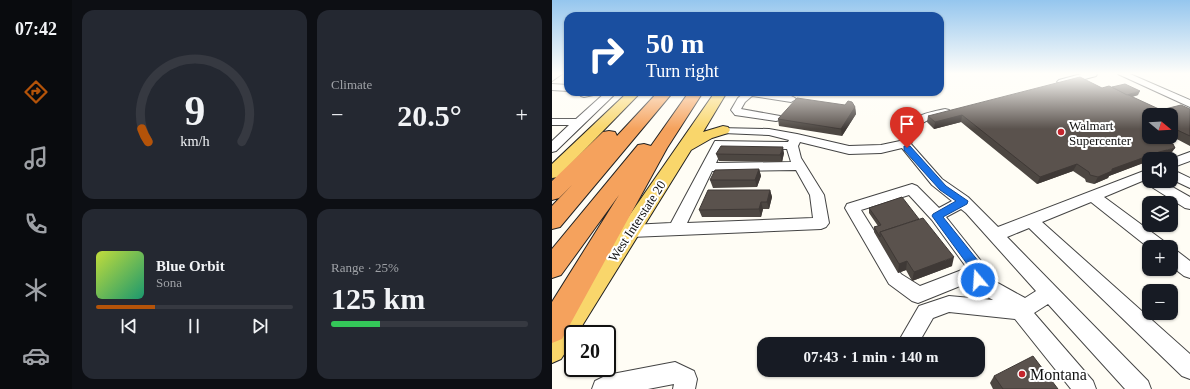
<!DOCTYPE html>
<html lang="en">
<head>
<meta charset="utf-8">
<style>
	:root { --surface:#171b24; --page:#242831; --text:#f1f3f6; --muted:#9ea1a6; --line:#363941; --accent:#b45309 }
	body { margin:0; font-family:Georgia,serif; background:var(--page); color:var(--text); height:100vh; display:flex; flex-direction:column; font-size:15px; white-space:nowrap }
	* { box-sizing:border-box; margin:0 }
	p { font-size:13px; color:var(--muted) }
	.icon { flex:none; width:22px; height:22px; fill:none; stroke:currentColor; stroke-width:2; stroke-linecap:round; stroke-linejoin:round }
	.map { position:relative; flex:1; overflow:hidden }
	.panel { display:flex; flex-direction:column; gap:10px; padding:10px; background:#0d0f14; width:480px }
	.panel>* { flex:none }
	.banner { position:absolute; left:12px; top:12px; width:380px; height:84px; border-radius:12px; box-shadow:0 1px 3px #0004; background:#1a4fa0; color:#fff; overflow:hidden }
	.needle { width:26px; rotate:108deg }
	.buttons { position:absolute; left:590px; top:108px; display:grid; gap:8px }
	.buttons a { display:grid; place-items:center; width:36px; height:36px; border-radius:8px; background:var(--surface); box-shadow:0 1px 3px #0004; font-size:20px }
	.speed { position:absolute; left:12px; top:325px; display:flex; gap:8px; font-size:20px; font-weight:700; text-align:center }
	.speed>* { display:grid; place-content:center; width:52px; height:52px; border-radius:50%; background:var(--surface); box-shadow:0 1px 3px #0004; line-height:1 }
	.speed .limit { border:2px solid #111; border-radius:6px; background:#fff; color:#111 }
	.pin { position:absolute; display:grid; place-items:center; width:34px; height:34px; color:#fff; margin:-41px -17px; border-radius:50% 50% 50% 0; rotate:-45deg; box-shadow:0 0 4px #0007 }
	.pin .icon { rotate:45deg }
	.me { position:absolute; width:44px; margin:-22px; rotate:342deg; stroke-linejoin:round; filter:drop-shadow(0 0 3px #0008) }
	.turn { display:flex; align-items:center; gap:14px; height:84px; padding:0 16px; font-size:18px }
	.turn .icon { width:52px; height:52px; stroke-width:2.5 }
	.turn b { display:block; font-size:28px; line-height:34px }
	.big { font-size:30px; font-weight:800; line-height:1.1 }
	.panel .card { flex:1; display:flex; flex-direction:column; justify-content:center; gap:6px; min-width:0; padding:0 14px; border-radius:12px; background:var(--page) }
	.panel .dial { align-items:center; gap:0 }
	.dial svg { height:104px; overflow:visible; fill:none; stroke:var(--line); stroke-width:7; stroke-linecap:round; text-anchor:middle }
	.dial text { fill:var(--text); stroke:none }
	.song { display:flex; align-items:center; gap:12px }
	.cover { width:48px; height:48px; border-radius:6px; background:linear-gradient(135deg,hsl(70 70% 55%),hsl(160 70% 35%)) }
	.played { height:4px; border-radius:2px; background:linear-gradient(90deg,var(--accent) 30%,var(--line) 30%) }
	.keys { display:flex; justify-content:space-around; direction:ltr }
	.heat { display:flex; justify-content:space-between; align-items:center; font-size:22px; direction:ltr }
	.charge { height:6px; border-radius:3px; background:linear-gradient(90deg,#34c759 25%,var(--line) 0) }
	.panel .tiles { flex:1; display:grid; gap:10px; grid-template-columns:repeat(2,1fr) }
	.trip { position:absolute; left:205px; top:337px; width:228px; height:40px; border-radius:12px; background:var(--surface); box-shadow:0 1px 3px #0004; font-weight:800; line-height:40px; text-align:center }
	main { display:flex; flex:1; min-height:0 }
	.tabs { display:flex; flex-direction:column; width:72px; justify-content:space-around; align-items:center; background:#090b0e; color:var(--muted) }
	.tabs .icon { width:28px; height:28px }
	.tabs .current { color:var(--accent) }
	.tabs b { font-size:18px; color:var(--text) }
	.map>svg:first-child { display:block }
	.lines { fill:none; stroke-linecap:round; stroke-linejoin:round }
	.minor-casing { stroke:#444; stroke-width:2 }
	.major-casing { stroke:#222; stroke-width:2 }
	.highway-casing { stroke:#222; stroke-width:2 }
	.minor { fill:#fff; fill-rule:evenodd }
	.major { fill:#f9d66b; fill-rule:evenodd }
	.highway { fill:#f5a25d; fill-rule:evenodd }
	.wall { fill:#4d4742 }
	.shaded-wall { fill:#3f3936 }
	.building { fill:#5a524d; stroke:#3f3936 }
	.route { fill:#1a73e8; stroke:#114b97 }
	.poi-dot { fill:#c4262e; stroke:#fff; stroke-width:1.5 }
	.labels { text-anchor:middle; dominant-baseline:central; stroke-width:4; stroke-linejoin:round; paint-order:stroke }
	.poi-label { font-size:13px; fill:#111; stroke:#fff; text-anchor:start }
	.street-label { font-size:13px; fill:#111; stroke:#fff }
	.near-poi-label { font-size:16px; fill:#111; stroke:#fff; text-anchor:start }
</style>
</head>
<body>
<main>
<nav class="tabs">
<b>07:42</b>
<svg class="icon current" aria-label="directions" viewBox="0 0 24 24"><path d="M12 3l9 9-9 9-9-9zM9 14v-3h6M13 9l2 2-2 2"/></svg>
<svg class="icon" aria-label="music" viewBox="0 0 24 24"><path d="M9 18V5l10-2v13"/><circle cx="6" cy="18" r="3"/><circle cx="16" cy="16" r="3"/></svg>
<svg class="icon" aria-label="phone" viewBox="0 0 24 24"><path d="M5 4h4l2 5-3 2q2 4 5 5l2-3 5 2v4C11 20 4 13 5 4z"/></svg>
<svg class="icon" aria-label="climate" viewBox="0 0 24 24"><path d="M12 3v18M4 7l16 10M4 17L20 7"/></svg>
<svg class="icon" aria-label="car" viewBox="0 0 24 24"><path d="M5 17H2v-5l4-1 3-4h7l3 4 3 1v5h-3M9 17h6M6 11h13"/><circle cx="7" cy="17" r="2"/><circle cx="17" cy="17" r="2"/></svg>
</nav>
<section class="panel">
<div class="tiles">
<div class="card dial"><svg viewBox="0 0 100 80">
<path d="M14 69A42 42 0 1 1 86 69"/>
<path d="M14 69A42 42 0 0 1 9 59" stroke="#b45309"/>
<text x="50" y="56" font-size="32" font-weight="700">9</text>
<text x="50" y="72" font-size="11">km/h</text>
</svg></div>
<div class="card"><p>Climate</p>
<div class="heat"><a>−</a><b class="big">20.5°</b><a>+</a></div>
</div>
<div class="card">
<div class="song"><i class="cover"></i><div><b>Blue Orbit</b><p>Sona</p></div></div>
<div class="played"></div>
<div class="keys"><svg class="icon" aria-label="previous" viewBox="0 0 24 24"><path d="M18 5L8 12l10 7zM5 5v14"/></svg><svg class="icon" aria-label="pause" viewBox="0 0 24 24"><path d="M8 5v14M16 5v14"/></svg><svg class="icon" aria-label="next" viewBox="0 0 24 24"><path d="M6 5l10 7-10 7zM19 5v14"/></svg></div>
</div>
<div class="card"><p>Range · 25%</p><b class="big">125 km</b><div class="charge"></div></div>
</div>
</section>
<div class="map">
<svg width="638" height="389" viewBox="0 0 638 389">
	<rect width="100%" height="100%" fill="#fffdf5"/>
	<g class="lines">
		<g class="minor-casing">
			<g id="minor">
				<path d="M0 74H10L0 81Z"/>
				<path d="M529 74H545L544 76 510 85 505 82 507 80Z"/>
				<path d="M566 74H578L638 100V107Z"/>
				<path d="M0 84 16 85V91L0 90Z"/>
				<path d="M29 92H48L46 94 32 97 29 96 27 94Z"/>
				<path d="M54 92H65L4 151 0 152V141L17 125H0V119H24Z"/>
				<path d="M193 92C204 92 237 91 244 99L239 102 200 96 193 102 189 109 228 116 229 118 228 120 224 121 183 115 179 110 186 98Z"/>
				<path d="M393 109 397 110 398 112 397 114C374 120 366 120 359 144L390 179 416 197 446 227 597 169V181H610L638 197V209L633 208 595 184 593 181 595 179 552 197 613 242 615 247 597 248 539 202 490 222 638 354V379L630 376 477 228 455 237 596 381 599 389H573L496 304 482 313 541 381 544 389H519L463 319 397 312 381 318 366 344H345L367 306 397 296 441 300 427 292 418 282 366 303 360 301 337 284 293 208 295 204 360 184 365 186 387 208 400 201 380 185 350 148 329 153 297 154 248 142 246 146 249 158 272 195 277 223 274 227 269 229 79 237 74 235 71 231 74 227 79 225 119 223 163 141 236 142 237 140 217 135 171 133 167 132 165 130 167 128 217 129 245 134 297 146 329 145 348 141C357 116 369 114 393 109ZM171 148 235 149 239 162 164 163ZM244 170 258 195 261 218 135 223 160 171ZM357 195 380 220 415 268 368 286 349 274 309 210ZM409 209 414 213 484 291 473 298 435 277 436 271 433 266 394 217Z"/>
				<path d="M638 152V161L619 168V159Z"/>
				<path d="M619 169 638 178V188L619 179Z"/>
				<path d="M619 249 625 251 638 261V278L632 276 619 266Z"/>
				<path d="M123 362 142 371 145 379 143 389H121L122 384 96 389H40L43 381 55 375Z"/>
			</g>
		</g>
		<g class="major-casing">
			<g id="major">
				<path d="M76 92H89L6 177 0 178V164Z"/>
				<path d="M163 92H175L151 132 171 126 176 127 178 130 176 133 160 138 139 150 25 334H21V341L9 359 0 363V327Z"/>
			</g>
		</g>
		<g class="highway-casing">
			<g id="highway">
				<path d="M106 92H121L8 227 0 229V206L21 184 7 198 0 200V181L51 132 57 131 63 132 65 136Z"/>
				<path d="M137 92H151L115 148 10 339 0 343V302L67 195 9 275 0 278V249L86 145 92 144 99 146Z"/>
			</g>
		</g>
		<use href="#minor" class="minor"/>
		<use href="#major" class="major"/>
		<use href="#highway" class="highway"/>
	</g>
	<g class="wall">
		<path d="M560 87 586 95 580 97 609 110 638 109V146L619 136V115L597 137H615L608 139 618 155 601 159 557 176 556 178 542 184 534 182 533 179 521 171 485 184 409 122 382 129 375 122 376 116 550 88Z"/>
		<path d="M303 107 304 114 290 136 227 126 226 119Z"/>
		<path d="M232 153 230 162 167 161 164 154Z"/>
		<path d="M207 169 209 176 205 187 161 188 158 180Z"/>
		<path d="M218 190 220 197 217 209H211L209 217H150L147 210Z"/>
		<path d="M317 208 400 266 360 281 354 270 346 273 322 232V227L326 226 317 213Z"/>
		<path d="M442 376 506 389H441L438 383Z"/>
	</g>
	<g class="shaded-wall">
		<path d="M588 91 586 95 570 100 572 96Z"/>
		<path d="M303 107 304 114 290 136 289 129Z"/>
		<path d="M410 115 409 122 382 129 383 122Z"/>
		<path d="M623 129 619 135V130Z"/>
		<path d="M602 137H615L598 143Z"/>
		<path d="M231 147 232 153 230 162 228 155Z"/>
		<path d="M623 148 618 155 601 159H597V161L557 176 556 178 542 184 546 177 560 169 607 152Z"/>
		<path d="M525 164 521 171 485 184 488 177Z"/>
		<path d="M207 169 209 176 205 187 203 180Z"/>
		<path d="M218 190 220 197 217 209 215 202Z"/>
		<path d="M209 202 211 209 209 217 207 209Z"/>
		<path d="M402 257 400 266 360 281 362 272Z"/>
		<path d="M355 261 354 270 346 273 347 264Z"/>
	</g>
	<g class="building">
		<path d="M528 77 550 88 557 86 609 110 629 105 638 109V136L623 129 619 130V115H597V137H604L613 142 621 144 623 148 607 152 560 169V171L546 177 538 175 537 172 525 164 488 177 410 115 383 122 376 116Z"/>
		<path d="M573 84 588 91 575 95 560 87Z"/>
		<path d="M245 98 293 105 296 101 300 102 303 107 289 129 226 119Z"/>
		<path d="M169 146 231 147 228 155 164 154Z"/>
		<path d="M207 169 203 180H158L163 170Z"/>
		<path d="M156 190H218L215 202H209L207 209 147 210Z"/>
		<path d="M350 197 367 219 328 232V237L322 227 329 225 317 208Z"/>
		<path d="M371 218 402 257 362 272 355 261 347 264 328 232Z"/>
		<path d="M481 356 506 389H451L442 376Z"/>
	</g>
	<linearGradient id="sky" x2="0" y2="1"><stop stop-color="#95c6ee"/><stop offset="0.57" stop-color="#fffefa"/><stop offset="1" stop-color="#fffefa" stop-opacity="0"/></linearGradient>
	<rect width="638" height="129" fill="url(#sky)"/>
	<path class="route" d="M352 146H358L394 186 416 201 415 204 391 217 431 267 433 271 430 283 426 284 422 283 420 280 421 272 380 216 381 214 404 201 388 190 352 150Z"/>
	<g class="poi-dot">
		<circle cx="509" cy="132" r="4"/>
		<circle cx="470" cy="374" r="4"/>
	</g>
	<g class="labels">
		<g class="poi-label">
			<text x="517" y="125">Walmart<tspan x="517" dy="15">Supercenter</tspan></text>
		</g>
		<g class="street-label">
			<text transform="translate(85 221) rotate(-57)">West Interstate 20</text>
		</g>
		<g class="near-poi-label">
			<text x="478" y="374">Montana</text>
		</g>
	</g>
</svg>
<div class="buttons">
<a><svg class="needle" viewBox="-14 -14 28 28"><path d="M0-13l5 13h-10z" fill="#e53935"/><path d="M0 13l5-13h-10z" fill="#9ea1a6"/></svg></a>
<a><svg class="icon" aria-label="sound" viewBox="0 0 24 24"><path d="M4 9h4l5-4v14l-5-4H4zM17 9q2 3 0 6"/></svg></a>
<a><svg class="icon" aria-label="layers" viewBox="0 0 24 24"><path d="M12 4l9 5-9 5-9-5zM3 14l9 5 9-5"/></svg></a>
<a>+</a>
<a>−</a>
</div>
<div class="speed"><div class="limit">20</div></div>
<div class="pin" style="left:355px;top:148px;background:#d93025"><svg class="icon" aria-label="arrive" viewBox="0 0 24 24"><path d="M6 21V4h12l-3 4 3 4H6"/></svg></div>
<svg class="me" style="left:426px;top:280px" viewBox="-20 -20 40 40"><circle r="17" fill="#1a73e8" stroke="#fff" stroke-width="3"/><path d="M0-11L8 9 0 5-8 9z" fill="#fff"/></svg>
<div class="trip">07:43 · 1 min · 140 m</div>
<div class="banner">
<div class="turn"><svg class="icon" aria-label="right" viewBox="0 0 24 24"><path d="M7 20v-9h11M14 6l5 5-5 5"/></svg><div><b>50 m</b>Turn right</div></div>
</div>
</div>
</main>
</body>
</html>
